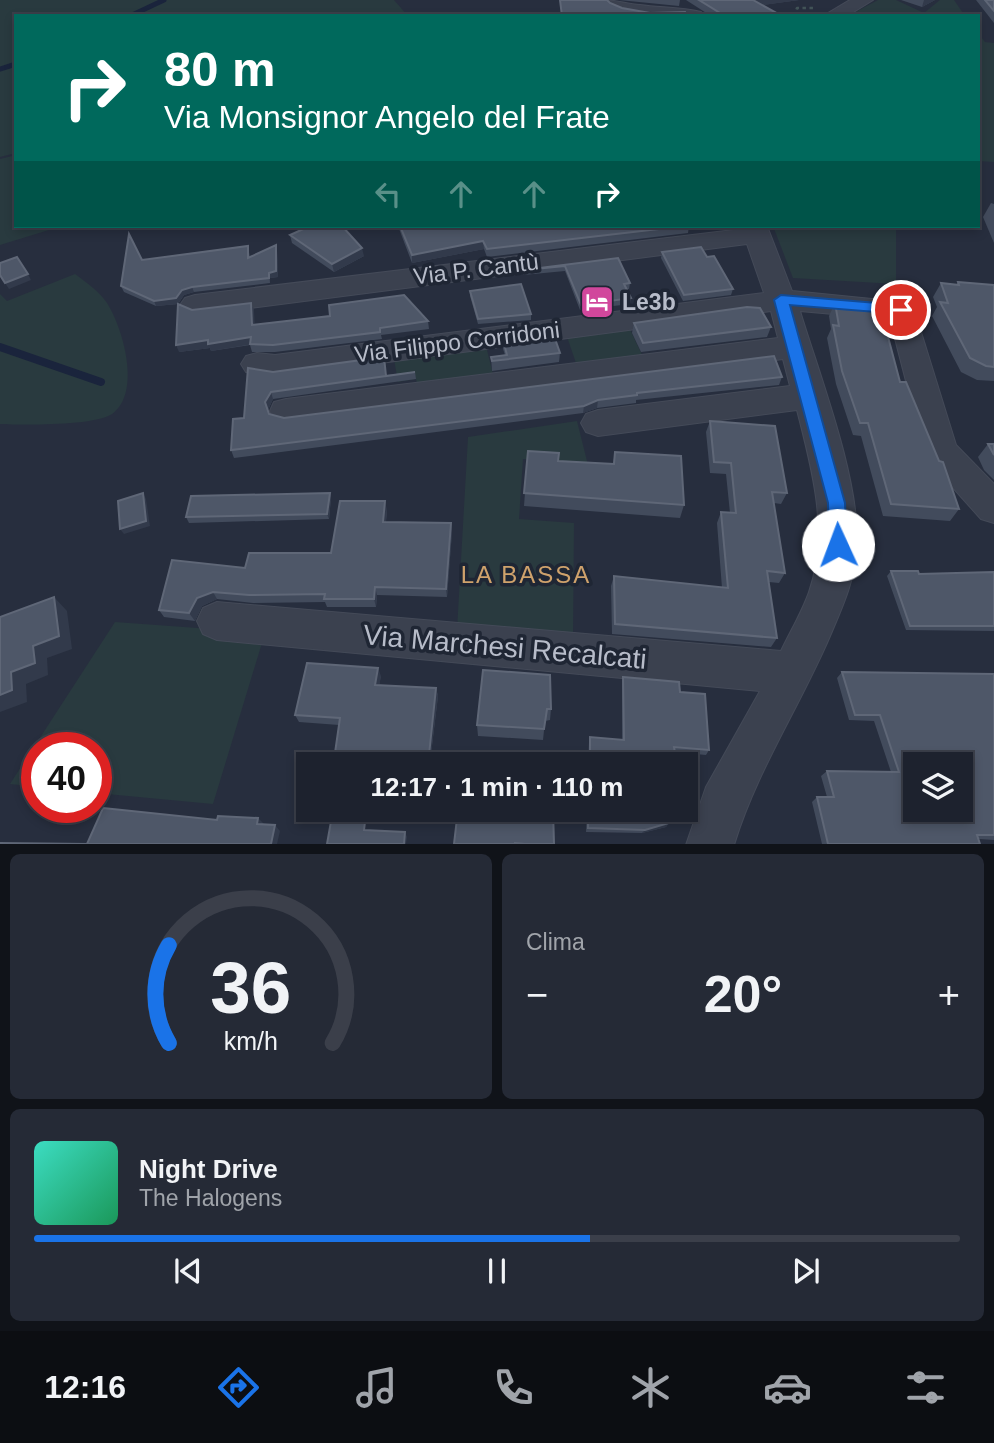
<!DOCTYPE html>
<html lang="it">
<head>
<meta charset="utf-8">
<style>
	:root { --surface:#1d222e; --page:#252a36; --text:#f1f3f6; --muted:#a0a4aa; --line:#3b3f4a; --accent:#1a73e8 }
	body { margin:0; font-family:Helvetica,sans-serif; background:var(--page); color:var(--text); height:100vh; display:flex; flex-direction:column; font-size:26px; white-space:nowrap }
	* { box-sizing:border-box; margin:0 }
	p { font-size:23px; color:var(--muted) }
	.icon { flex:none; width:38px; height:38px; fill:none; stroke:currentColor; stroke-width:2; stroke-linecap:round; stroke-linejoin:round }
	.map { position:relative; height:844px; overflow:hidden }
	.drawer { display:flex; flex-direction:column; gap:10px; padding:10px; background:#101319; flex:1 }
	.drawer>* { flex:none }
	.hud { position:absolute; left:14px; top:14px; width:966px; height:214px; border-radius:0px; box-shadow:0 4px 10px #0003,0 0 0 2px var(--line); background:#00695c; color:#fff; overflow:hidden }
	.tools { position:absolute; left:903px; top:752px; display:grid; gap:14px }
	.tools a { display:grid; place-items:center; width:70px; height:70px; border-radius:0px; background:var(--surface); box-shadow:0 4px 10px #0003,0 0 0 2px var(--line); font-size:35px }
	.speed { position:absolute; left:21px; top:732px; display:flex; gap:14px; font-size:35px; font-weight:700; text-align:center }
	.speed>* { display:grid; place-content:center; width:91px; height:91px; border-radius:50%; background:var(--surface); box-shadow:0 4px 10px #0003,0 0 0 2px var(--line); line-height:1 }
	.speed .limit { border:10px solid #d22; background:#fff; color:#111 }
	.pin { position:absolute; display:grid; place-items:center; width:60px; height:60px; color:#fff; margin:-30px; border:4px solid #fff; border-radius:50%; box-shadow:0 2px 7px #0007 }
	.me { position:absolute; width:77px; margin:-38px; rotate:358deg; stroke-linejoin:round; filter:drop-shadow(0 0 5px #0008) }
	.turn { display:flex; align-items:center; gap:24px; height:147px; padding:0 35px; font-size:32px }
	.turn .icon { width:91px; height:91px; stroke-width:2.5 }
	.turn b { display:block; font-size:49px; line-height:60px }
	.lanes { display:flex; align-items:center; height:66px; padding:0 35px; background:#0003; justify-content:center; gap:35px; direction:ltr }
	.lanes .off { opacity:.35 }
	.big { font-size:52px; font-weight:700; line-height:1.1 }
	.drawer .widget { flex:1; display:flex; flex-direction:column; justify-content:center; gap:10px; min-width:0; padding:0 24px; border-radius:10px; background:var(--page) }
	.drawer .dial { align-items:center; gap:0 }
	.dial svg { height:182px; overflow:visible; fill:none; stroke:var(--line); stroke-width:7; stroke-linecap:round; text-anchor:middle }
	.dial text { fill:var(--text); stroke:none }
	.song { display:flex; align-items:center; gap:21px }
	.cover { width:84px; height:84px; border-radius:10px; background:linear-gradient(135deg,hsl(170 70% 55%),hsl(150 70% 35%)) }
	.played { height:7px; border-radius:4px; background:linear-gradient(90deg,var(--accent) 60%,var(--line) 60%) }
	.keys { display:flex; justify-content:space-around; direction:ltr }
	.heat { display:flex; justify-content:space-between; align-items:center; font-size:38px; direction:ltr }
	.drawer .tiles { flex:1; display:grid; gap:10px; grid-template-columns:1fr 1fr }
	.widget:last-child { grid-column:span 2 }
	.trip { position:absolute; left:296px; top:752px; width:402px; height:70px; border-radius:0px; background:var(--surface); box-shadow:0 4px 10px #0003,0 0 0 2px var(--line); font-weight:700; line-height:70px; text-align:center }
	.dock { display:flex; height:112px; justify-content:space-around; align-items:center; background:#0c0e12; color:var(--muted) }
	.dock .icon { width:49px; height:49px }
	.dock .selected { color:var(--accent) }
	.dock b { font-size:32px; color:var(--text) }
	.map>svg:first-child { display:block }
	.green { fill:#293a3f }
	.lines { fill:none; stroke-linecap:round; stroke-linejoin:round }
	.stream-far1 { stroke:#1a243c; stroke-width:5 }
	.stream { stroke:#1a243c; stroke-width:8 }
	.minor-casing { stroke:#444a58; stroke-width:2 }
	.path { stroke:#425357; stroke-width:2.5; stroke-dasharray:3.5 3.5; stroke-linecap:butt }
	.minor { fill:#3b414f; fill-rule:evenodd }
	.wall { fill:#424b5c }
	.shaded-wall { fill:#323a4b }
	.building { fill:#4e5768; stroke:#5f6777; stroke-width:2; fill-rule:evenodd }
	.route { fill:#1a73e8; stroke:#114b97; stroke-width:2 }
	.labels { text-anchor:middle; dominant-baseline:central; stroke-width:7; stroke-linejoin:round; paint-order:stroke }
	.street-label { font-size:23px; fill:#b7bcc9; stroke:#1f2634 }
	.poi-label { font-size:23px; font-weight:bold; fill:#b7bcc9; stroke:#1f2634; text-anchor:start }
	.neighbourhood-label { font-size:24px; letter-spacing:2px; fill:#cfa26c; stroke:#1f2634 }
	.near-street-label { font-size:28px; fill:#b7bcc9; stroke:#1f2634 }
</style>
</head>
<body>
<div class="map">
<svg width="994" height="845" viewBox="0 0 994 845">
	<rect width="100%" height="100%" fill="#272e3e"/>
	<g class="green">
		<path d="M0 0H394L408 16H16V153L0 157Z"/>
		<path d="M878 0H896L924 13 940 0H954L965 16H848Z"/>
		<path d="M978 33 985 42 994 43V162L978 161Z"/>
		<path d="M16 155V226H62L0 245V159Z"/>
		<path d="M773 226H896V284L793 278Z"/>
		<path d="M75 274C87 283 99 291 107 303 123 328 142 393 112 414 94 426 23 425 0 424V294L7 301Z"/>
		<path d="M627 323 643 357 577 366 565 331Z"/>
		<path d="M485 342 494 378 418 388 416 379 398 382 393 353Z"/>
		<path d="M577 421 588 465 523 459 519 519 574 523 573 639 457 630 468 437Z"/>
		<path d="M115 622 265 633 213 804 96 793V747H37V787L10 784Z"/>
	</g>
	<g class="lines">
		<g class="stream-far1">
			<path d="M130 16 164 0"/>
			<path d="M0 69 16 64"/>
		</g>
		<path class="stream" d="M0 347 101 382"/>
		<g class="minor-casing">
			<g id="minor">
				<path d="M602 0C616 0 626 4 640 5 661 8 680 7 701 12L703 16C674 16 622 26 602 0Z"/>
				<path d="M850 0H873L847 16H823Z"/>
				<path d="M741 226H767L792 291 912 303 956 445 994 484V523L981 519 929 461 924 451 890 319 800 311C820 377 859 477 857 544 856 577 843 606 830 636 800 706 756 772 734 845H686L706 787 760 691 217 640 203 634 197 621 203 608 217 602 781 651C790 632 802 612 809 592 830 532 812 469 797 410L598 436 586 432 581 423 586 414 598 410 790 386 783 359 286 423 274 420 270 411 274 402 286 399 778 338 771 311 275 377 246 372 241 364 246 356 257 353 275 355 764 293 747 244 195 315 185 312 180 305 185 298 195 295 742 229Z"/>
			</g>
		</g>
		<path class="path" d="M794 16 797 8H815"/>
		<use href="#minor" class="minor"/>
	</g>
	<g class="wall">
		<path d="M619 0H680L679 6Z"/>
		<path d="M686 0H799L762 5 780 15 779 16H711Z"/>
		<path d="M901 0H935L922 7Z"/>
		<path d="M976 0H994V23Z"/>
		<path d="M991 203 994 204V243L983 217Z"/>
		<path d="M398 226H689L688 233 487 257 484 249 412 263Z"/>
		<path d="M290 235 364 256 334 272 292 243Z"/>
		<path d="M248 246 250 258 277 250 278 277 270 278V283L194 292 184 295 178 304 156 306 124 292 121 286 142 260Z"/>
		<path d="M662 252 707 257 733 289 731 295 683 301 661 258Z"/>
		<path d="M618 258 630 283 629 289H627L631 298 630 304 580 310 565 271 523 275 524 270Z"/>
		<path d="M958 282 994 285V381L977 380 961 372 932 316 937 307 933 297 941 283 956 285Z"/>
		<path d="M470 291 531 314V320L478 324 470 296Z"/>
		<path d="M251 303 254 310V325L428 321 429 329 381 335 382 339 275 352H252L250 345 211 351 210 348 179 352 192 310Z"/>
		<path d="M835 303 891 332 888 337 900 382 939 461 959 509 950 521 883 516 861 436 853 435 836 384 827 338 831 329 829 316Z"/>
		<path d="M634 323 771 327 767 337 641 352 632 333Z"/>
		<path d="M503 340 560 353 559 362 492 371 491 357 505 355 503 349Z"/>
		<path d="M273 372 386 375 415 372 416 379 273 399 268 410 269 414 284 418 782 377 779 385 636 400V403L597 408 583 413 234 458 231 450 244 418Z"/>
		<path d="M710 421 787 493 781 504 774 503 785 573 779 583 769 582 777 638 771 647 612 634 611 586 614 576 722 588 717 523 721 512 730 513 726 474 710 473 706 432Z"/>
		<path d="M988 444H994V480L984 470 978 457Z"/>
		<path d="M528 451 558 461 613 464 615 452 684 505 680 518 524 506Z"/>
		<path d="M330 493 331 498 329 519 189 523 186 517Z"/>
		<path d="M387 510 386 522 451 523 452 532 447 597 377 595 376 607H327L325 602 253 603 217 599 202 606 195 621 164 617 159 610 245 568 331 553Z"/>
		<path d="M891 571 919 574 994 572V631L906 630 887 576Z"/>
		<path d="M842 672 994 674V840L979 839 980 844H822L812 802 817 797H827L821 776 827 771 891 772 874 721 849 720 837 678Z"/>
		<path d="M381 676 379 685 436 688 438 696 430 762 376 758 374 765H327L334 760 339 725 299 722 295 715Z"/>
		<path d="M623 677 680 692 709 750 706 755 675 752 677 765H588L589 742 590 737 622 740V683Z"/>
		<path d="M551 709 550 720 545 721 543 740 478 736 477 725Z"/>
		<path d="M587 810H674L666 827 642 833 586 832Z"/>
	</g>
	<g class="shaded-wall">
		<path d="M751 0H799L749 7Z"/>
		<path d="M924 0H935L922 7Z"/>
		<path d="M483 241 484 249 412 263V255Z"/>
		<path d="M276 245 277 250 278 277 270 278V283L269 273Z"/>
		<path d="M362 248 364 256 334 272 332 264Z"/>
		<path d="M28 274 31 280 9 289 5 283Z"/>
		<path d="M192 287 194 292 184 295 178 304 156 306 154 301Z"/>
		<path d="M251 303 254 310 255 332 252 325Z"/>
		<path d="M251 337 253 344 211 351 210 348 179 352 176 345 208 340Z"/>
		<path d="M271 392 273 399 268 410 265 402Z"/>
		<path d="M598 400 597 408 583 413 584 406Z"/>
		<path d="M143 493 146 499 150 526 124 534 120 529Z"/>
		<path d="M330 493 331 498 329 519 327 514Z"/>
		<path d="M385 501 387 510 385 530 383 522Z"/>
		<path d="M451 523 452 532 447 597 446 589Z"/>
		<path d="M375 587 377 595 376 607 374 599Z"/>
		<path d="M213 592 217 599 202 606 195 621 189 613 197 598Z"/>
		<path d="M54 597 67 611 72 649 47 658 48 675 26 684 27 702 0 712V695L11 672 33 646Z"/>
		<path d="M378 668 381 676 378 693 375 685Z"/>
		<path d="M436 688 438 696 430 762 429 755Z"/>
		<path d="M373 752 376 758 374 765H370Z"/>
		<path d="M359 810H364L360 827 356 822Z"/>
		<path d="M258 818 264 824 263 830 257 824Z"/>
		<path d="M669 823 666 827 642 833 645 830Z"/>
		<path d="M275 825 280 831 277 844H271Z"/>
		<path d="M405 832 407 837 406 844H404Z"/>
	</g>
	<g class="building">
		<path d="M560 0H607L610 3 622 8 650 13 685 12 686 16H562Z"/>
		<path d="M699 0H753L780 15 776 16H725Z"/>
		<path d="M985 0H994V11Z"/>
		<path d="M310 226H342L362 248 332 264 290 235Z"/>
		<path d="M400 226H685L487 249 483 241 412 255Z"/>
		<path d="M129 234 142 260 248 246V258L276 245V271L269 273V278L192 287 182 290 176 298 154 301 121 286Z"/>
		<path d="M701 247 707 257 714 256 733 289 684 295 662 252Z"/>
		<path d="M17 257 28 274 5 283 0 275V263Z"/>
		<path d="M618 258 630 283 624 284 631 298 581 305 565 266 524 270Z"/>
		<path d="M958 282 994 285V367L986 366 970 358 940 302 948 303 941 283 959 285Z"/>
		<path d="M521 284 531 314 478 319 470 291Z"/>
		<path d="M404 295 428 321 380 328V332L273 345 250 344 251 337 208 344V340L176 345 178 304 192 310 251 303 252 325 330 316 329 305Z"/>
		<path d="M835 303 884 308 891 332 887 333 900 382H906L939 461 943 462 959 509 891 504 868 423H860L842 371 833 325 839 326Z"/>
		<path d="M747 307 760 308 771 327 643 343 634 323Z"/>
		<path d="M553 333 560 353 492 361 491 357 507 355 503 340Z"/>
		<path d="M774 356 782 377 637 393V395L598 400 584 406 231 450 233 419 244 418 248 368 273 372 384 357 386 376 415 372 271 392 265 402 269 414 284 418Z"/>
		<path d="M710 421 775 426 787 493 772 492 785 573 767 571 777 638 615 624 614 576 728 588 721 512 736 513 731 463 714 462Z"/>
		<path d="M988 444H994V455Z"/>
		<path d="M528 451 559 453 558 461 614 464 615 452 681 456 684 505 524 493Z"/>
		<path d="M143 493 146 521 120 529 118 501Z"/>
		<path d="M330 493 327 514 186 517 191 496Z"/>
		<path d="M340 501H385L383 522 451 523 446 589 375 587 374 599H324L325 594 249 595 213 592 197 598 189 613 159 610 172 560 245 568 249 553H331Z"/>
		<path d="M891 571H918L919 574 994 572V626H910Z"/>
		<path d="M54 597 59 636 33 646 35 663 11 672 12 690 0 695V617Z"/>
		<path d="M307 663 378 668 375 685 436 688 429 755 373 752 370 765H327L329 759 334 760 340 718 295 715Z"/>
		<path d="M483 670 550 675 551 709H547L544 729 477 725Z"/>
		<path d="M842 672 994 674V835H977L980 844H828L817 797H834L827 771 899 772 880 715H855ZM915 765H961V810H915Z"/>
		<path d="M623 677 679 682 680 692 705 694 709 750 674 747 677 765H590V737L624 740Z"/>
		<path d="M103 808 217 820 218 816 258 818 257 824 275 825 271 844H0V843L87 844Z"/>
		<path d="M333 810H359L356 822H365L364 830 405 832 404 844H327Z"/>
		<path d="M458 810H553L554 844H525L515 843V844H454Z"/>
		<path d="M588 810H674L669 823 645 830 588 828Z"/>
	</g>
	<path class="route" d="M781 295 901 305 908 310 901 314 790 305 845 503 847 545 844 551 838 553 831 551 829 545 828 503 774 300Z"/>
	<defs>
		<g id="hotel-square" transform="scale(1.75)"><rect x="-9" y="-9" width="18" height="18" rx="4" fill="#d1479c" stroke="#1f2634"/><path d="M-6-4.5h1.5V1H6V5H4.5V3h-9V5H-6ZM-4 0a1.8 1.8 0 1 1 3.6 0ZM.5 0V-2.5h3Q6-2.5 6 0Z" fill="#fff"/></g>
	</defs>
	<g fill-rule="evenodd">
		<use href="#hotel-square" x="597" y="302"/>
	</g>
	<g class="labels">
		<g class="street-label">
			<text transform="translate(476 269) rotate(-7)">Via P. Cantù</text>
			<text transform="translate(457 342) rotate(-7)">Via Filippo Corridoni</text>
		</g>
		<g class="poi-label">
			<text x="622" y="302">Le3b</text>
		</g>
		<g class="neighbourhood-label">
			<text x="526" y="574">LA BASSA</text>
		</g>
		<g class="near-street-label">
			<text transform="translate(505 647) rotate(5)">Via Marchesi Recalcati</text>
		</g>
	</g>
</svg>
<div class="tools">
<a><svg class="icon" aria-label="layers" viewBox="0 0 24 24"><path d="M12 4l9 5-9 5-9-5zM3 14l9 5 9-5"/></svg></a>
</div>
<div class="speed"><div class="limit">40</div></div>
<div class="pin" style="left:901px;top:310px;background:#d93025"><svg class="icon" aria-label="arrive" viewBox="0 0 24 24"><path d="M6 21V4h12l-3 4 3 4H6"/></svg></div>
<svg class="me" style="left:838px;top:545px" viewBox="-20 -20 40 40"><circle r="19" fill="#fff"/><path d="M0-13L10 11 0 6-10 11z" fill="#1a73e8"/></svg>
<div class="trip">12:17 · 1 min · 110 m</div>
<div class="hud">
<div class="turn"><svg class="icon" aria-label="right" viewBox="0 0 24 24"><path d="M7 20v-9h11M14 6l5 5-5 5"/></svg><div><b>80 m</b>Via Monsignor Angelo del Frate</div></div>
<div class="lanes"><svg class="icon off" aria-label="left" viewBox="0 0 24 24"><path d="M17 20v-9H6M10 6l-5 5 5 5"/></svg><svg class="icon off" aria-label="ahead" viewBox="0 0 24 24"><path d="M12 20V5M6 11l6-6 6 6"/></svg><svg class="icon off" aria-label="ahead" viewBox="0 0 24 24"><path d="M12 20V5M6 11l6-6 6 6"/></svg><svg class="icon" aria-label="right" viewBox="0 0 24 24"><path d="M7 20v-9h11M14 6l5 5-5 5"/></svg></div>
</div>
</div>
<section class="drawer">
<div class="tiles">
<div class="widget dial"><svg viewBox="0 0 100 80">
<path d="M14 69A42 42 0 1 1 86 69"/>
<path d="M14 69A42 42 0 0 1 14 26" stroke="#1a73e8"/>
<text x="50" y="56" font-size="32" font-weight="700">36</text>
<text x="50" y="72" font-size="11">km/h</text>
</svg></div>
<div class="widget"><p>Clima</p>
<div class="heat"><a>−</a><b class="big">20°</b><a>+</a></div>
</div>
<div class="widget">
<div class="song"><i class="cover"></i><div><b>Night Drive</b><p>The Halogens</p></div></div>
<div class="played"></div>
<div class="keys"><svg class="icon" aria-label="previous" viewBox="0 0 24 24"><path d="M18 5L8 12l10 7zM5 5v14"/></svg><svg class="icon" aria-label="pause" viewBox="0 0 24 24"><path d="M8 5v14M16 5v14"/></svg><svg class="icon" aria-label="next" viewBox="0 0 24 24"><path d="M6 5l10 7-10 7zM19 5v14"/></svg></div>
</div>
</div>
</section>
<nav class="dock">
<b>12:16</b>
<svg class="icon selected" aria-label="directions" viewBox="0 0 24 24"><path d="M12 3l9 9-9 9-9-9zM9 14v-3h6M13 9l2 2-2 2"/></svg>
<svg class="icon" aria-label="music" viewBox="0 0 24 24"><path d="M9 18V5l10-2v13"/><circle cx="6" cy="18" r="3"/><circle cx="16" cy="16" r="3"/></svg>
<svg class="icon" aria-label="phone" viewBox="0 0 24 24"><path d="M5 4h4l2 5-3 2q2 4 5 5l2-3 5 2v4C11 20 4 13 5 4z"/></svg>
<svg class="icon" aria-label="climate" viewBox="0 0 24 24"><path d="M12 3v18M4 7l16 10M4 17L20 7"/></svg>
<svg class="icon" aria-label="car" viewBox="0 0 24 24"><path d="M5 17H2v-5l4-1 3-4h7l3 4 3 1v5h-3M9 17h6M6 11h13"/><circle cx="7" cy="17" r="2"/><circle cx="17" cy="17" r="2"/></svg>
<svg class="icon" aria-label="filters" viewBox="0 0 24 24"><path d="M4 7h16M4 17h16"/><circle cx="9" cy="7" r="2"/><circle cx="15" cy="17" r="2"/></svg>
</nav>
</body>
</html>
